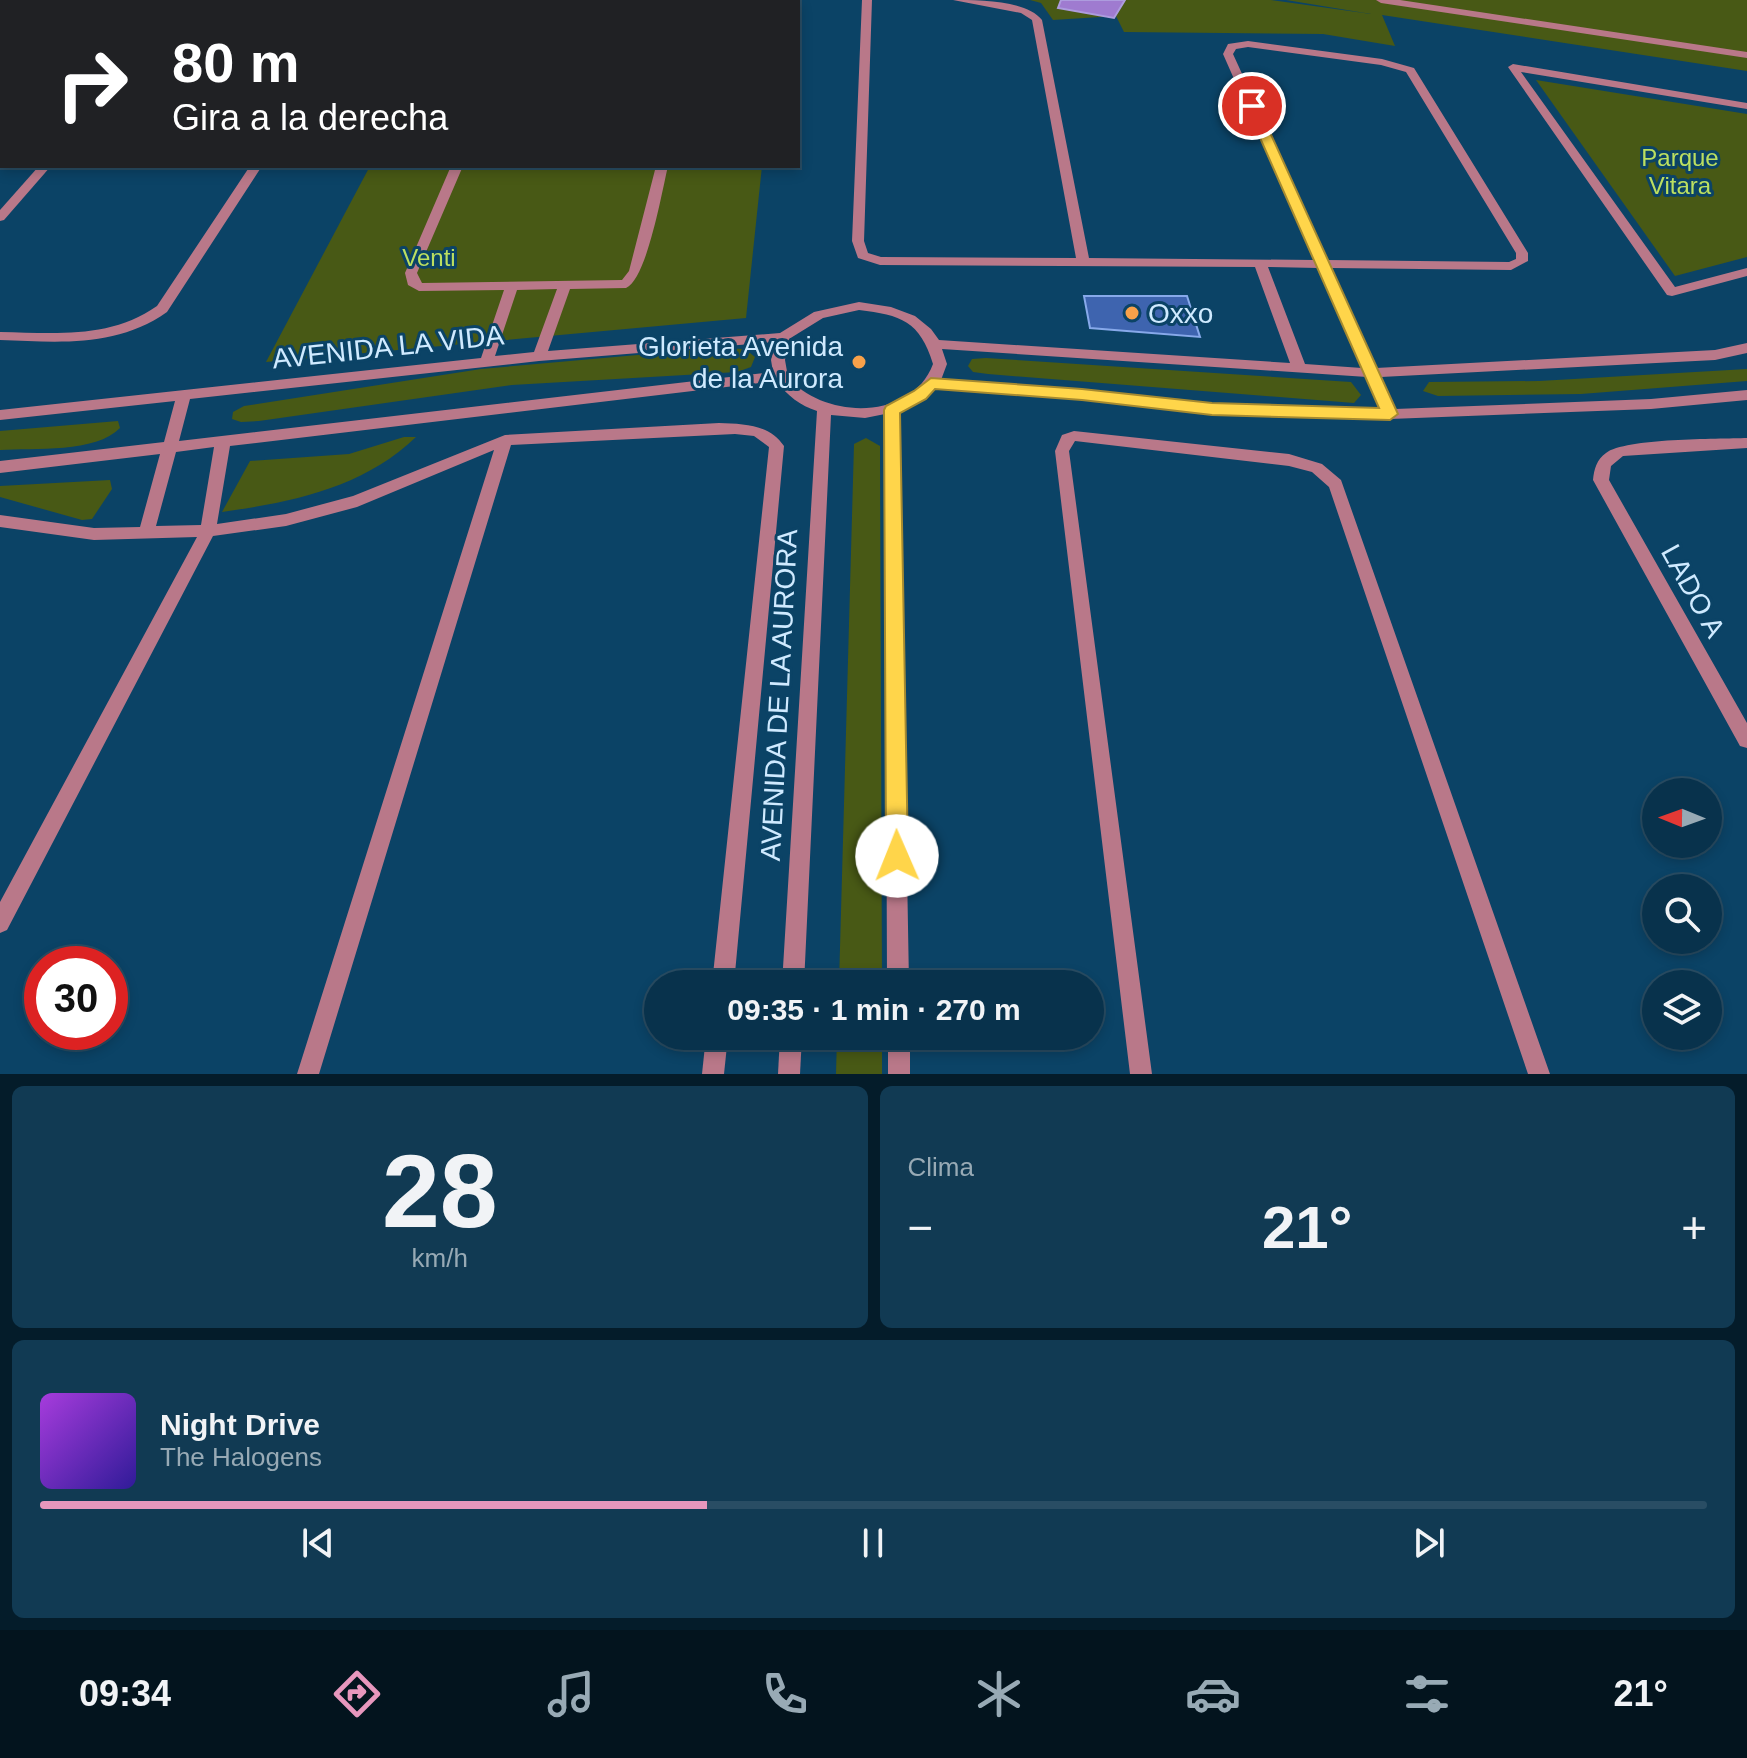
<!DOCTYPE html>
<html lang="es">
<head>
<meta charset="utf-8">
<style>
	:root { --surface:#08324c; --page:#113a53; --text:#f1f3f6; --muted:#98aab5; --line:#294d64; --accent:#e797bd }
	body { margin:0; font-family:Arial,sans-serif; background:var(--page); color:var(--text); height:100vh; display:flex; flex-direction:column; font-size:30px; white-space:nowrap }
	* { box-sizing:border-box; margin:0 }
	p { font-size:26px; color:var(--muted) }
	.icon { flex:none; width:44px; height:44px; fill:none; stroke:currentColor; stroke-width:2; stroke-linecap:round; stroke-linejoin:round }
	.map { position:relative; height:1074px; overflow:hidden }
	.panel { display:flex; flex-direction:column; gap:12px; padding:12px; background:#041c2a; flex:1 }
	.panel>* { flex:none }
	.hud { position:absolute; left:0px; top:0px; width:800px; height:168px; box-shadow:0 4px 12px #0003,0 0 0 2px var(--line); background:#202124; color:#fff; overflow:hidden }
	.needle { width:52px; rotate:271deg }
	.tools { position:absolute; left:1642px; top:778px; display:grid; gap:16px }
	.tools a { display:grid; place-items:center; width:80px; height:80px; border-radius:50%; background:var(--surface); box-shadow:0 4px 12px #0003,0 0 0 2px var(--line); font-size:40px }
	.speed { position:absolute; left:24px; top:946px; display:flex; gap:16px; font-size:40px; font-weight:700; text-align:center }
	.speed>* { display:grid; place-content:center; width:104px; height:104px; border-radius:50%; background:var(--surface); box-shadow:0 4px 12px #0003,0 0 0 2px var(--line); line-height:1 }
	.speed .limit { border:12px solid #d22; background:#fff; color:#111 }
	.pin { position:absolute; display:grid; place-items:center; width:68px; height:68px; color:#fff; margin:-34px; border:4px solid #fff; border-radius:50%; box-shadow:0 2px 8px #0007 }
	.me { position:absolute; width:88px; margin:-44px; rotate:359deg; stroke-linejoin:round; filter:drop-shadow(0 0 6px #0008) }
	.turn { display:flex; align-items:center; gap:28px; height:168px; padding:0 40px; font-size:36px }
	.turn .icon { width:104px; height:104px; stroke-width:2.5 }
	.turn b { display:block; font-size:56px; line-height:68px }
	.big { font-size:60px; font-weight:700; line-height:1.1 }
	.panel .widget { flex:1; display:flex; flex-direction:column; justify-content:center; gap:12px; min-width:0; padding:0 28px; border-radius:12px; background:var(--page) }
	.panel .dial { align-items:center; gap:0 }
	.dial b { font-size:104px; line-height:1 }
	.song { display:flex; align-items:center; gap:24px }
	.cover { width:96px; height:96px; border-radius:12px; background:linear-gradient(135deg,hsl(280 70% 55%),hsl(250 70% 35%)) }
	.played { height:8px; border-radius:4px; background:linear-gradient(90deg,var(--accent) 40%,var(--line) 40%) }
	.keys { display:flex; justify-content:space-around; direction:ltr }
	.heat { display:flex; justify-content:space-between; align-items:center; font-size:44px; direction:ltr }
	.panel .tiles { flex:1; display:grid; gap:12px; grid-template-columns:1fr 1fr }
	.widget:last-child { grid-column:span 2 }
	.trip { position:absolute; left:644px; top:970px; width:460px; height:80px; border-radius:40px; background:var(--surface); box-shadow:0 4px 12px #0003,0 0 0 2px var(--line); font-weight:700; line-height:80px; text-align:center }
	.tab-bar { display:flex; height:128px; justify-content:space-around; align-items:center; background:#03141e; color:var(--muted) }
	.tab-bar .icon { width:56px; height:56px }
	.tab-bar .active { color:var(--accent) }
	.tab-bar b { font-size:36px; color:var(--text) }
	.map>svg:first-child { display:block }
	.green { fill:#485915 }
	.water { fill:#9f7bd0; stroke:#ad9cde; stroke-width:2 }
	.building { fill:#3e64af; stroke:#87a9ea; stroke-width:2 }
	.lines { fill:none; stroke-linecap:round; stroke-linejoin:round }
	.street { fill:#b97889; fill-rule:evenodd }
	.route { fill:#ffd54a; stroke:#a68a30; stroke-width:2 }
	.poi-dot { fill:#f8a14a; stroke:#0b4366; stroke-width:3 }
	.labels { text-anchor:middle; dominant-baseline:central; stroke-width:6; stroke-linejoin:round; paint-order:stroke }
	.far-park-label { font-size:24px; fill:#bcdf60; stroke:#0b4366 }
	.poi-label { font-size:28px; fill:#cfeaff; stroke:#0b4366; text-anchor:start }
	.street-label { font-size:28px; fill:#cfeaff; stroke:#0b4366 }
</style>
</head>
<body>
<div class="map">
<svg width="1747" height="1074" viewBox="0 0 1747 1074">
	<rect width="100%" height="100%" fill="#0b4366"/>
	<g class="green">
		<path d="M1030 0H1271L1371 14 1286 0H1747V71L1382 15 1395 46 1323 34 1124 32 1116 16 1053 20 1041 3Z"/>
		<path d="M1536 80 1747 114V257L1675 276Z"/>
		<path d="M370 166H762L746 318 266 362Z"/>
		<path d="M716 348 745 349 755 357 751 367 737 372 512 385 259 421 241 422 232 419 233 412 244 406 481 369Z"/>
		<path d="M986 358 1351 382 1361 395 1354 403 988 374 973 372 968 366 972 359Z"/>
		<path d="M1747 369V381L1581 394 1438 396 1423 391 1429 382 1539 381Z"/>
		<path d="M118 421 120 428C96 453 34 448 0 450V431Z"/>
		<path d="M404 437H416C363 488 292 502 222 512L250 461 349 454Z"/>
		<path d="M866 438 880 446 882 984H839L854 444Z"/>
		<path d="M110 480 112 489 92 519 82 520 0 497V486Z"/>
		<path d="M837 1036H882V1074H836Z"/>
	</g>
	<path class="water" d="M1061 0H1125L1114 18 1058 8Z"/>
	<path class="building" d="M1084 296H1187L1200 337 1090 328Z"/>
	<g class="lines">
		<g class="street">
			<path d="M359 0H369L358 2Z"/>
			<rect x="524" y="0" width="10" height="2"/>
			<path d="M700 0H710L699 2Z"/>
			<path d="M862 0H872L864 241 868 253 881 257 1076 258 1032 20 1021 13 953 0C978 0 1026 0 1042 20L1089 258 1314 260 1223 54 1228 44 1248 41 1382 59 1414 68 1528 253V261L1511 270 1331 268 1376 368 1715 350 1747 343V353L1715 360 1381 377 1395 409 1651 399 1747 390V400L1651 409 1390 419 1212 414 1082 400 935 389 921 401 899 411 909 984H887L885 414 865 418 831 415 804 984H782L817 411C801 406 786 395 777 381L230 446 217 524 286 514 353 496 505 435 719 423C744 424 769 424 784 446L734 984H712L769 447 754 436 735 434 511 445 319 1074H297L494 450 357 507 286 526 213 536 7 930 0 933V902L197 537 94 540 0 527V515L94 528 140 527 160 454 0 473V461L164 442 175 401 0 420V410L481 358 504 290 419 291 408 285 405 273 451 166H463L417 273 422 283 622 280 629 271 656 166H668C662 191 647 279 626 288L570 289 548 351 780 333 814 312 859 302 891 307 915 316 931 329 939 340 1290 363 1255 267 880 265 858 258 852 241ZM1248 47 1381 65 1406 72 1516 253V259L1509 262 1327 260 1233 54 1236 49ZM1268 267 1318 268 1362 368 1305 364ZM557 289 534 352 495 356 517 290ZM859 310C901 315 920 321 933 364 912 421 824 420 788 377L785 360 789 339 823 318ZM775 342 771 360 773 372 179 441 190 399 539 361ZM942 349 1367 377 1380 409 1212 404 1082 390 941 380 947 364ZM214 447 201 525 156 526 176 452Z"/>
			<path d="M1376 0H1400L1747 52V58L1381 3Z"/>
			<path d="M2 17V24L0 25V18Z"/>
			<path d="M1513 64 1747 103V109L1521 72 1675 287 1747 268V276L1672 296 1667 295 1508 67Z"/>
			<path d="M39 166H51L4 220 0 221V210Z"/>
			<path d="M250 166H262L167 312C116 348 59 342 0 340V332C56 333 110 339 157 306Z"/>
			<path d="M1074 431 1289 454 1322 464 1341 480 1550 1074H1528L1329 487 1312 472 1289 466 1075 441 1069 451 1152 1074H1130L1055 451 1062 435Z"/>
			<path d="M1747 438V448L1623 456 1611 466 1609 480 1747 723V748L1740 746 1593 480C1594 469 1597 459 1606 453 1625 438 1718 439 1747 438Z"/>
			<path d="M706 1036H728L724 1074H702Z"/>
			<path d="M780 1036H802L800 1074H778Z"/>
			<rect x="888" y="1036" width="22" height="38"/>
		</g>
	</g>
	<path class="route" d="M1252 103 1258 106 1398 414 1390 420 1212 415 1082 400 935 389 926 399 900 413 908 856 905 864 897 867 889 864 886 856 884 410 886 406 914 391 931 378 1082 389 1212 403 1379 408 1246 106Z"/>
	<g class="poi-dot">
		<circle cx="1132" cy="313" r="8"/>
		<circle cx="859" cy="362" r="8"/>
	</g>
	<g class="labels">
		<g class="far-park-label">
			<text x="1680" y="157">Parque<tspan x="1680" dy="28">Vitara</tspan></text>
			<text x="429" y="257">Venti</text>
		</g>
		<g class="poi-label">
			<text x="1148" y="313">Oxxo</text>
			<text x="843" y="346" text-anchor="end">Glorieta Avenida<tspan x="843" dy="32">de la Aurora</tspan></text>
		</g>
		<g class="street-label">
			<text transform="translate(388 347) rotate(-6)">AVENIDA LA VIDA</text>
			<text transform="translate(1693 591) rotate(61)">LADO A</text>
			<text transform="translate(779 695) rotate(-87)">AVENIDA DE LA AURORA</text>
		</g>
	</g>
</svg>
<div class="tools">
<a><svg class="needle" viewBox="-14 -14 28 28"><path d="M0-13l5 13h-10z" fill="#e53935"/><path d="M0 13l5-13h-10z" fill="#98aab5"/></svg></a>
<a><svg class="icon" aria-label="search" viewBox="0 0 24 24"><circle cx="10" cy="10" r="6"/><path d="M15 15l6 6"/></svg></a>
<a><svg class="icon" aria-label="layers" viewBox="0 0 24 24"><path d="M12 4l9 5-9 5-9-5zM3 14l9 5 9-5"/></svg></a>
</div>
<div class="speed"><div class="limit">30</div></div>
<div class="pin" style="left:1252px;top:106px;background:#d93025"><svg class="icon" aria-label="arrive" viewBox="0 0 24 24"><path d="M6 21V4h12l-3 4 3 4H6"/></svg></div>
<svg class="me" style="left:897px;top:856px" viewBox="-20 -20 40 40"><circle r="19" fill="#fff"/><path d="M0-13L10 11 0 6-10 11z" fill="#ffd54a"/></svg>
<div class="trip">09:35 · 1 min · 270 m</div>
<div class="hud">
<div class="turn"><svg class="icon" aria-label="right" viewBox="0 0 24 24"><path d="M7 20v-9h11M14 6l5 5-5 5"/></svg><div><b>80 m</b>Gira a la derecha</div></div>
</div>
</div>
<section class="panel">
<div class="tiles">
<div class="widget dial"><b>28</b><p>km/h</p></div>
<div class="widget"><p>Clima</p>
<div class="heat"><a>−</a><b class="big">21°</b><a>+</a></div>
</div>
<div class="widget">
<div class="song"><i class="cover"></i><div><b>Night Drive</b><p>The Halogens</p></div></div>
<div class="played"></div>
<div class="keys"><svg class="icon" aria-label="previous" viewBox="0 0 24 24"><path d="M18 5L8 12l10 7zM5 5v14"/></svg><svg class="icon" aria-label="pause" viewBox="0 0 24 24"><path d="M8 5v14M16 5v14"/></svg><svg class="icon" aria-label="next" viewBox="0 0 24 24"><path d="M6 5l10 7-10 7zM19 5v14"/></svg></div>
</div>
</div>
</section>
<nav class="tab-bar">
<b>09:34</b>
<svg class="icon active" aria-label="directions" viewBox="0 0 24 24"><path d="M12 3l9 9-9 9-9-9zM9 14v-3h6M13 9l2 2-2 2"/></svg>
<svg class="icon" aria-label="music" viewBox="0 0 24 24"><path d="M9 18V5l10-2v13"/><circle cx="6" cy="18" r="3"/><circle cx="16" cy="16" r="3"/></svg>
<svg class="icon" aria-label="phone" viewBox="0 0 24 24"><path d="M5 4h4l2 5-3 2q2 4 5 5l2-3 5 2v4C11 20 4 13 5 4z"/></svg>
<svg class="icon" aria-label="climate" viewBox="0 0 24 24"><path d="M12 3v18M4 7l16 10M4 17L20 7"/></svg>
<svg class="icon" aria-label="car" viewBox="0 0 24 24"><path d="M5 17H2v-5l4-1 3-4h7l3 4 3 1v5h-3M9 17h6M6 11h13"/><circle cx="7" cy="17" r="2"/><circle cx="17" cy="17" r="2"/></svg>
<svg class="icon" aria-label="filters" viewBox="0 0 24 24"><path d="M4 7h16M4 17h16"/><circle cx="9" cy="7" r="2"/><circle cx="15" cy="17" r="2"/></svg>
<b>21°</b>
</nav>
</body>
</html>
